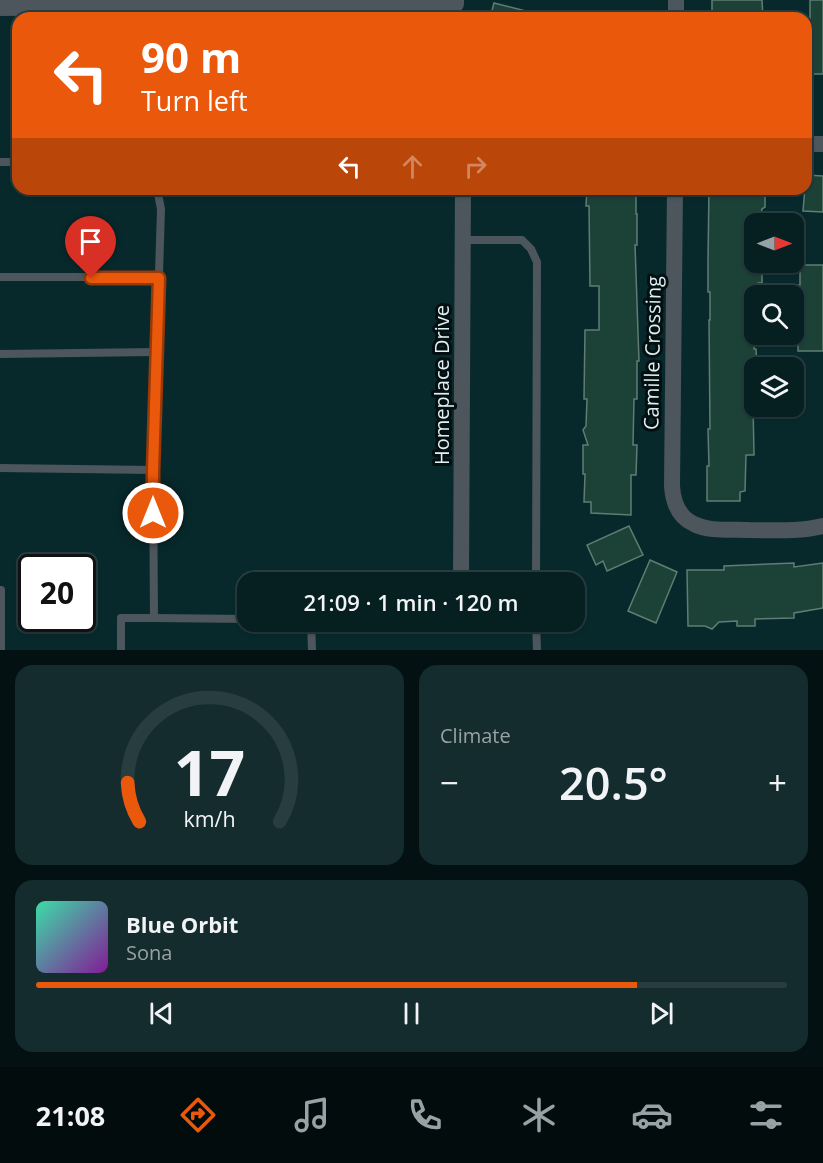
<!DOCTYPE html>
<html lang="en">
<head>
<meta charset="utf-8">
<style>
	:root { --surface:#061f21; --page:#142c2e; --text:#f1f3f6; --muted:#98a2a5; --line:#273d3f; --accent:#ea580c }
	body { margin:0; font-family:"Open Sans",sans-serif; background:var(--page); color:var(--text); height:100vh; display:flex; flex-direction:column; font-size:22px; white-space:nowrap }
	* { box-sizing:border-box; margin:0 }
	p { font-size:20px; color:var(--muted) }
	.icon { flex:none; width:33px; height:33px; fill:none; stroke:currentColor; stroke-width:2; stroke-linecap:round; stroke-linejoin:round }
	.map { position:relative; height:650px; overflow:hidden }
	.sheet { display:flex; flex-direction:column; gap:15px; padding:15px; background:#031112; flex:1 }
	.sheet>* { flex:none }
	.top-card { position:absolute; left:12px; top:12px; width:800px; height:183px; border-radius:18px; box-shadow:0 2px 4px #0004,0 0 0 2px var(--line); background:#ea580c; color:#fff; overflow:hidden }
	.needle { width:39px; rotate:90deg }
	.fabs { position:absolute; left:744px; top:213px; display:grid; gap:12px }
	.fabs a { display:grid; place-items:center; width:60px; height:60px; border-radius:12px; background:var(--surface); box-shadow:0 2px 4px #0004,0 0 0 2px var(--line); font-size:30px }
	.speed { position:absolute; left:18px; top:554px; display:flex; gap:12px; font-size:30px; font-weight:700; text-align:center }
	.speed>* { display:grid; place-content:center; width:78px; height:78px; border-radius:50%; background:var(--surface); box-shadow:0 2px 4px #0004,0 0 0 2px var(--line); line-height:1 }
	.speed .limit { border:3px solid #111; border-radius:9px; background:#fff; color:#111 }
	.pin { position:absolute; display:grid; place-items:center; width:51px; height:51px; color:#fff; margin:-62px -26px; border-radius:50% 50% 50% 0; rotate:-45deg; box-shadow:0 0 6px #0007 }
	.pin .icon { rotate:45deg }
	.me { position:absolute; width:66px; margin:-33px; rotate:0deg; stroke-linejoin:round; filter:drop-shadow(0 0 4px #0008) }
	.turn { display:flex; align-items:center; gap:21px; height:126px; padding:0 30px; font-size:27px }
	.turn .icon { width:78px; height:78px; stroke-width:2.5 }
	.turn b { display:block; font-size:42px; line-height:51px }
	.lanes { display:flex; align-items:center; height:57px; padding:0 30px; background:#0003; justify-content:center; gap:30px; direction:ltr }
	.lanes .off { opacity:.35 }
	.big { font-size:45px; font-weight:600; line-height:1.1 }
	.sheet .card { flex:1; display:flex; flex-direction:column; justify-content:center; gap:9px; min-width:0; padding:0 21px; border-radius:18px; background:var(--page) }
	.sheet .dial { align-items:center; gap:0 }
	.dial svg { height:156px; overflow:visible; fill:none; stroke:var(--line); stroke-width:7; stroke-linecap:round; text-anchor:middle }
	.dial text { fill:var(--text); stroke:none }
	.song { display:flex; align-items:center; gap:18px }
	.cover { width:72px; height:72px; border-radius:9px; background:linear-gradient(135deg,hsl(160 70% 55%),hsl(290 70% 35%)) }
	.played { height:6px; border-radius:3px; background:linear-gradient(90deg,var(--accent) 80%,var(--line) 80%) }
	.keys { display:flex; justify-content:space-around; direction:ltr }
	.heat { display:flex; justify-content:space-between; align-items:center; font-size:33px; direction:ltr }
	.sheet .tiles { flex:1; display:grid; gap:15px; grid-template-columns:1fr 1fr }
	.card:last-child { grid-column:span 2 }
	.trip { position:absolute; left:237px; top:572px; width:348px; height:60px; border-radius:18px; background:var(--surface); box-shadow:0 2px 4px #0004,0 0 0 2px var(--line); font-weight:600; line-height:60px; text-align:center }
	.menu { display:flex; height:96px; justify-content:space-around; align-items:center; background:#020c0d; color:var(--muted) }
	.menu .icon { width:42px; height:42px }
	.menu .current { color:var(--accent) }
	.menu b { font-size:27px; color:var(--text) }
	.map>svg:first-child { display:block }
	.building { fill:#1c4237; stroke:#5f7d73; stroke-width:1.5 }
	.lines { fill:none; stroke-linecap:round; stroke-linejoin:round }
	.lane { stroke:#4c565c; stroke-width:8 }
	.street { stroke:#4c565c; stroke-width:16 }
	.route-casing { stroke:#983908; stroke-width:15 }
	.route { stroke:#ea580c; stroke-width:10 }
	.labels { text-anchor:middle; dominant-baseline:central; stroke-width:6; stroke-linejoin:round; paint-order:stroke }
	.street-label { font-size:20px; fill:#e0f1f3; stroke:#040f11 }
</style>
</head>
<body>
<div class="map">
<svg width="823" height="650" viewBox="0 0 823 650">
	<rect width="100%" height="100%" fill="#08292c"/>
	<g class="building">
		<path d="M712 0H762L763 18H712Z"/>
		<path d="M810 0H823V74H806V41L810 42Z"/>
		<path d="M494 3 534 13V18H490Z"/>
		<path d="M806 175 823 176V212L803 211Z"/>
		<path d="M587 189H636V214H637V245H635L639 361H637V399H634L633 445H637L636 475H631V515L591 513V502H584L585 474H583V445H588L583 430 586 426 587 399H584L585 330H599V286H590L589 206H586Z"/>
		<path d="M709 189H762V195L765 197V207L762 209 761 214H754V262H762V283H758V292H754V349H756L757 368H754V404H753L754 455H746L745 491 740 492V501H707V466H709L708 429H710L709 320H710V292H708V261Z"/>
		<path d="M800 265H823V351H798V285H800Z"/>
		<path d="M629 526 643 555 607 571 603 561 596 565 587 545Z"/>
		<path d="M650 560 677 572 656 623 628 611Z"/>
		<path d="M794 563V567L823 563V608L794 613V618L755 619V626H737V621L719 622 712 629 705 626H688L687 570H724V566Z"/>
	</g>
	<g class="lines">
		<g class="lane">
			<path d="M0 162H18"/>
			<path d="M463 240H522L531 249 537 262 536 582"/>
			<path d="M0 277H159"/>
			<path d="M0 354 156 352"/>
			<path d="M0 468 153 470 161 209 157 189"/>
			<path d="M0 590H1V650"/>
			<path d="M154 618 248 619"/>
			<path d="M311 621 312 650"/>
			<path d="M536 621 537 650"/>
			<path d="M121 650V618H154L153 470"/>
		</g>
		<g class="street">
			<path d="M0 8 456 4V0"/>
			<path d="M676 18V0"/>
			<path d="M806 144H823"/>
			<path d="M675 189 672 486C673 501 678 517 694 524 710 532 731 529 749 530 773 530 799 532 823 526"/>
			<path d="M461 582 463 189"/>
		</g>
	</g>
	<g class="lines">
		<g class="route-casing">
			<path id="route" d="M91 278H159L153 471V513"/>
		</g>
		<use href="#route" class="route"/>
	</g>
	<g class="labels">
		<g class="street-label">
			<text transform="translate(652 353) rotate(-89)">Camille Crossing</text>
			<text transform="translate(441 385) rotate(-90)">Homeplace Drive</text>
		</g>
	</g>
</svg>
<div class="fabs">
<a><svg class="needle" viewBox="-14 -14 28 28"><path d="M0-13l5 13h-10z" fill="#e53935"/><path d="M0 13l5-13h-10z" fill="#98a2a5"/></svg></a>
<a><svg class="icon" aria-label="search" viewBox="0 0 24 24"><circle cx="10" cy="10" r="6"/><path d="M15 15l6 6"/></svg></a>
<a><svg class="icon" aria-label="layers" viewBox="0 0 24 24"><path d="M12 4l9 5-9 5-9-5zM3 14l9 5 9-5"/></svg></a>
</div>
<div class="speed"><div class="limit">20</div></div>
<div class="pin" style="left:91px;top:278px;background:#d93025"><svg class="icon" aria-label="arrive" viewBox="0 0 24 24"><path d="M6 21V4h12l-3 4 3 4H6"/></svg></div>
<svg class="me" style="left:153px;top:513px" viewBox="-20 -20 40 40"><circle r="17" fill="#ea580c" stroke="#fff" stroke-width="3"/><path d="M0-11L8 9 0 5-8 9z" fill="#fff"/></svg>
<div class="trip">21:09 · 1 min · 120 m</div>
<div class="top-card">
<div class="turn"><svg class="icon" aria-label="left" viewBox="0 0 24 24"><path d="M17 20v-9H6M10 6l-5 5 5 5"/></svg><div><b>90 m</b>Turn left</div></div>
<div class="lanes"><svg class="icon" aria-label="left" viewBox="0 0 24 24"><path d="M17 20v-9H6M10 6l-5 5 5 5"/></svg><svg class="icon off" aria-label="ahead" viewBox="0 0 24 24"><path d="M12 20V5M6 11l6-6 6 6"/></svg><svg class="icon off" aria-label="right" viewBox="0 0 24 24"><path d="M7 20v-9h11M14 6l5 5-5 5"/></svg></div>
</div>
</div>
<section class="sheet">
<div class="tiles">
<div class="card dial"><svg viewBox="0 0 100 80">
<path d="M14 69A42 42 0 1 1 86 69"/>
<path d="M14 69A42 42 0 0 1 8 49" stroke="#ea580c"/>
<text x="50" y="56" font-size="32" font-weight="700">17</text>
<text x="50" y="72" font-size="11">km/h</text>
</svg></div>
<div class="card"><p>Climate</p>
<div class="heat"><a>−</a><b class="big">20.5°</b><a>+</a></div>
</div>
<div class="card">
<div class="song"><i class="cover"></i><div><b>Blue Orbit</b><p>Sona</p></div></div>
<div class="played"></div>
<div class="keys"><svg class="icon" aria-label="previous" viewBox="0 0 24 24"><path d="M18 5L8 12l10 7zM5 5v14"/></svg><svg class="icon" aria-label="pause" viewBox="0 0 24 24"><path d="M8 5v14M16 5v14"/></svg><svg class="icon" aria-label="next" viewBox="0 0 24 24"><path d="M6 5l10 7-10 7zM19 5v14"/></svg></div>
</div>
</div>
</section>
<nav class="menu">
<b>21:08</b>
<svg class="icon current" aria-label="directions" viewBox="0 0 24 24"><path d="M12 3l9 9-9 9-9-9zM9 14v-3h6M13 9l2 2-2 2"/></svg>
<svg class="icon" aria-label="music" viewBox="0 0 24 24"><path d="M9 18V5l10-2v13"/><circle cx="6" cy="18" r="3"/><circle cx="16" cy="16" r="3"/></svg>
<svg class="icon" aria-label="phone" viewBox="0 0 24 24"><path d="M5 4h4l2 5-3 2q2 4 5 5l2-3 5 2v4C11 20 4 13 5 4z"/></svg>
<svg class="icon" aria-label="climate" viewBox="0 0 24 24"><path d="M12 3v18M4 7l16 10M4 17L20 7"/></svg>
<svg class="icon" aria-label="car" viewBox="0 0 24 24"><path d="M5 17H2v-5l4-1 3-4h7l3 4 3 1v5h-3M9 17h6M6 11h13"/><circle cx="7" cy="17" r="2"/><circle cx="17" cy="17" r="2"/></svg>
<svg class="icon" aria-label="filters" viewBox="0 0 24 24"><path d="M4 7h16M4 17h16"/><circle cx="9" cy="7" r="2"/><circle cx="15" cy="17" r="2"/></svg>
</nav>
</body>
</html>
